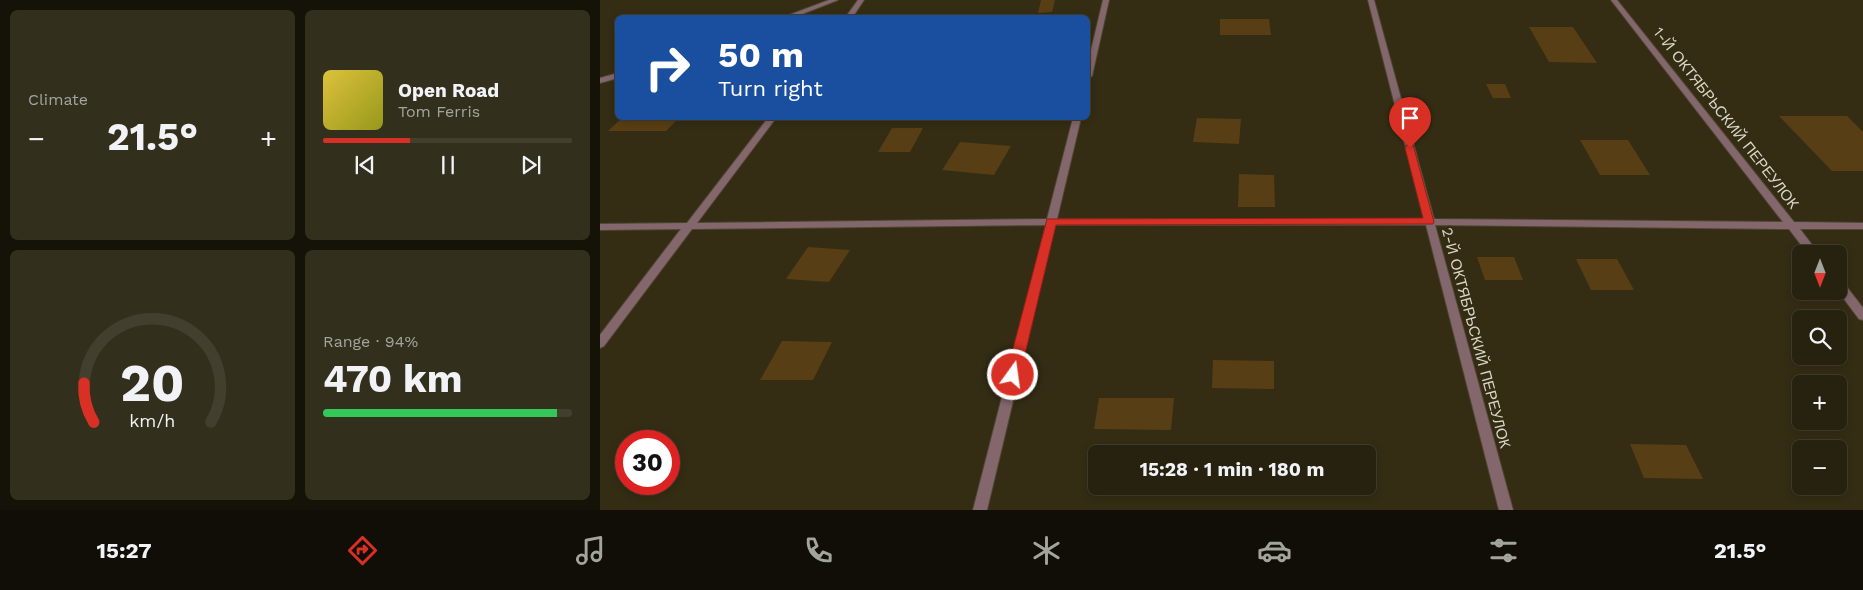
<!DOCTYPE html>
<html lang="en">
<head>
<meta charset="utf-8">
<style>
	:root { --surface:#27220f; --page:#332f1d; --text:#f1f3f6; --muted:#a4a49e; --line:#433f2f; --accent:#d93025 }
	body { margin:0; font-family:"Work Sans",sans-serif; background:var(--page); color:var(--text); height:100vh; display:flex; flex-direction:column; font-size:19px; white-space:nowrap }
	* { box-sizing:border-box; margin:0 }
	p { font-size:16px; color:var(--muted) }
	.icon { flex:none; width:28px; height:28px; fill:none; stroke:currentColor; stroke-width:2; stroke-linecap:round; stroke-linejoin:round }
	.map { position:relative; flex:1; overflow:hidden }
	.sheet { display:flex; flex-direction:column; gap:10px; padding:10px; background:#151308; width:600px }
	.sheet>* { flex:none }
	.hud { position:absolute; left:15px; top:15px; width:475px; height:105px; border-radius:8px; box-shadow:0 2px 8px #0003,0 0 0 1px var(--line); background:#1a4fa0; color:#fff; overflow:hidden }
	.needle { width:32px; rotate:180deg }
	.controls { position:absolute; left:1192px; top:245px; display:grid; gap:10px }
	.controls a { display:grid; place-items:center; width:55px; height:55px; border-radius:8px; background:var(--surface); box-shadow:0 2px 8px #0003,0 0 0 1px var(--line); font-size:25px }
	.speed { position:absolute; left:15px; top:430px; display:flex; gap:10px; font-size:25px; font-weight:700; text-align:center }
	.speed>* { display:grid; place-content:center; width:65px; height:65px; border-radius:50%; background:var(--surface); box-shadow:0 2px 8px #0003,0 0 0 1px var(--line); line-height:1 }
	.speed .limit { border:8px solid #d22; background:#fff; color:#111 }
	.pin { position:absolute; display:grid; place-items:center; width:42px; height:42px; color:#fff; margin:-51px -21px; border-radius:50% 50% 50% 0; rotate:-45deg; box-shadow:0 0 5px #0007 }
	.pin .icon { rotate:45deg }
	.me { position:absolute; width:55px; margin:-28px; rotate:14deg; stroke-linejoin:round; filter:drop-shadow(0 0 4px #0008) }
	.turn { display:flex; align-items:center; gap:18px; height:105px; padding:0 20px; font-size:22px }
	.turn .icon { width:65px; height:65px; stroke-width:2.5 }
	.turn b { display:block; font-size:35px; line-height:42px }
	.big { font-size:38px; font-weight:700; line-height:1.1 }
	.sheet .tile { flex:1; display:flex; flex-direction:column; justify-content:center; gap:8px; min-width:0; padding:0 18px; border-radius:8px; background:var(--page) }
	.sheet .dial { align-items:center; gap:0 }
	.dial svg { height:130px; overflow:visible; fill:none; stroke:var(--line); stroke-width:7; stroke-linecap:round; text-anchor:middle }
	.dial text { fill:var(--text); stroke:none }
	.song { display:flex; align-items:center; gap:15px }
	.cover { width:60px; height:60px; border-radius:8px; background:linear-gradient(135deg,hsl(50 70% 55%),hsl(60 70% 35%)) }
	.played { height:5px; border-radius:2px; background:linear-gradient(90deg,var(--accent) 35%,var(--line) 35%) }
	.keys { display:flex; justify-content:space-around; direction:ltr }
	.heat { display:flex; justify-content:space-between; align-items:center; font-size:28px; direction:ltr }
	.charge { height:8px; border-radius:4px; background:linear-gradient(90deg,#34c759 94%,var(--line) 0) }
	.sheet .tiles { flex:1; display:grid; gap:10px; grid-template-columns:repeat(2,1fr) }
	.trip { position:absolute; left:488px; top:445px; width:288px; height:50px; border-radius:8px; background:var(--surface); box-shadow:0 2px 8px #0003,0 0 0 1px var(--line); font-weight:700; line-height:50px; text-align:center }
	.menu { display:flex; height:80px; justify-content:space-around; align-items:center; background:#100e06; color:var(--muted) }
	.menu .icon { width:35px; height:35px }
	.menu .selected { color:var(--accent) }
	.menu b { font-size:22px; color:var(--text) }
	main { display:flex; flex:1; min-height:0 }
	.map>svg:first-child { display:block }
	.building { fill:#583e14 }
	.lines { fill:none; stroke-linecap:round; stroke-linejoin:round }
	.minor-casing { stroke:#4f4831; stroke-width:2 }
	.minor { fill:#83676d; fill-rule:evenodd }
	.route { fill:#d93025; stroke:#8d1f18 }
	.labels { text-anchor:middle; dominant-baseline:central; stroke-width:5; stroke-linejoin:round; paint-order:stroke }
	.street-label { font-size:15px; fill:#dbd7c8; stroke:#342d14 }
</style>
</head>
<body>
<main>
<section class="sheet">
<div class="tiles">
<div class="tile"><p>Climate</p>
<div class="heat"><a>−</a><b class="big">21.5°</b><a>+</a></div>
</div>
<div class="tile">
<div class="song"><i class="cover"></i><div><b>Open Road</b><p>Tom Ferris</p></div></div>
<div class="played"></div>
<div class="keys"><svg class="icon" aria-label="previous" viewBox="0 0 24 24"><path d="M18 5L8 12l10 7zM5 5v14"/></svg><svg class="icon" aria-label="pause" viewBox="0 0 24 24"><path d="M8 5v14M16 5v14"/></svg><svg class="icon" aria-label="next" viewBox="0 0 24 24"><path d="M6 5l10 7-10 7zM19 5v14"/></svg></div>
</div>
<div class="tile dial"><svg viewBox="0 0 100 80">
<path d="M14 69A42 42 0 1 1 86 69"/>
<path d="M14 69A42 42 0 0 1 8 45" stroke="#d93025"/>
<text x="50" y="56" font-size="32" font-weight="700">20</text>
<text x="50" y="72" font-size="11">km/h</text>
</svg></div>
<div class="tile"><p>Range · 94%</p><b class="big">470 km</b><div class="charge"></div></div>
</div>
</section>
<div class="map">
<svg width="1263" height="510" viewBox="0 0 1263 510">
	<rect width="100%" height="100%" fill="#342d14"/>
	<g class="building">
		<path d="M441 0H455L452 12 438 13Z"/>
		<path d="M620 19H669L671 35H620Z"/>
		<path d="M929 27H973L997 63 949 62Z"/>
		<path d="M886 84H905L911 98H893Z"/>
		<path d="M1179 116H1247L1263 132V171H1232Z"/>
		<path d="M22 118H79L66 131H8Z"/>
		<path d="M597 118 641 119 639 144 593 142Z"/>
		<path d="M292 128H323L310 152H278Z"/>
		<path d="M980 140H1028L1050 175H1000Z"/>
		<path d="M360 142 411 146 394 175 342 170Z"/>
		<path d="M639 174 674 175 675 207H638Z"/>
		<path d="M208 247 250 250 229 282 186 279Z"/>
		<path d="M877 257H914L923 280H885Z"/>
		<path d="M976 259H1017L1034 290H991Z"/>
		<path d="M182 341 232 342 213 380H160Z"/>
		<path d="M613 360 674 361V389L612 388Z"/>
		<path d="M499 398H574L571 430 494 429Z"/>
		<path d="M1030 444 1086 445 1103 479 1044 478Z"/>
	</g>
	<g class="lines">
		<g class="minor-casing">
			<g id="minor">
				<path d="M229 0H238L192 18H181Z"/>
				<path d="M258 0H264L252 18H245Z"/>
				<path d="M503 0H509L492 76 488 78V63Z"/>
				<path d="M768 0H774L834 219 1183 222 1011 0H1017L1194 222 1263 223V229H1200L1219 254H1208L1189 229 835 225 913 510H899L826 225H455L387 510H373L446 225 92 229 4 346 0 348V335L81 229 0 230V224L87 223 168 118H176L97 223 447 219 473 118H481L457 219H824Z"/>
				<path d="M18 73V78L0 83V78Z"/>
				<path d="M1239 281 1243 282 1263 308V320L1259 319 1238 291Z"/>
			</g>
		</g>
		<use href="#minor" class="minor"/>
	</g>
	<path class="route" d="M806 145H813L814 148 834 222 833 224 456 225 420 375 418 379 413 381 408 379 406 375 447 219 823 218 805 148Z"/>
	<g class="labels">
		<g class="street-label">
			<text transform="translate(1126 118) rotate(52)">1-Й ОКТЯБРЬСКИЙ ПЕРЕУЛОК</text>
			<text transform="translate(876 338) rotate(75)">2-Й ОКТЯБРЬСКИЙ ПЕРЕУЛОК</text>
		</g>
	</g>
</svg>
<div class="controls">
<a><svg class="needle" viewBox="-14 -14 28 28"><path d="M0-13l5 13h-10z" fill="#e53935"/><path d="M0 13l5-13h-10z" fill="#a4a49e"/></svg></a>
<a><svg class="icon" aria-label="search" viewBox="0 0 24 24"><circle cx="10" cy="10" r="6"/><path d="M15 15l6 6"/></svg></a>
<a>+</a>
<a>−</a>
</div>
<div class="speed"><div class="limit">30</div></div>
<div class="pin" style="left:810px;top:148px;background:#d93025"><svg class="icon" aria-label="arrive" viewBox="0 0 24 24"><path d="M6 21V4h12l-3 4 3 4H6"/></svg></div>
<svg class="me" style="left:413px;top:375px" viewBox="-20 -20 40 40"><circle r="17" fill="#d93025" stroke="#fff" stroke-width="3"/><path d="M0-11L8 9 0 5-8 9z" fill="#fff"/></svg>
<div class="trip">15:28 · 1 min · 180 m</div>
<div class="hud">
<div class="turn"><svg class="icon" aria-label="right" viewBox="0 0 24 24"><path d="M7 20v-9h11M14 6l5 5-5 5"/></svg><div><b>50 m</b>Turn right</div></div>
</div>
</div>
</main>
<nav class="menu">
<b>15:27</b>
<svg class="icon selected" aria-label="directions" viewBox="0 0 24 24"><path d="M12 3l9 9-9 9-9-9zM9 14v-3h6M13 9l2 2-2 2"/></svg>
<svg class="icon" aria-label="music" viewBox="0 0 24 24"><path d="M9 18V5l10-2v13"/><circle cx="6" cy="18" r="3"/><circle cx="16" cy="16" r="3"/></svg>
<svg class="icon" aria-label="phone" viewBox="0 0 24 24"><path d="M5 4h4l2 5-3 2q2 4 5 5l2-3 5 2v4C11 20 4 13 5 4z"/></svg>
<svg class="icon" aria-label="climate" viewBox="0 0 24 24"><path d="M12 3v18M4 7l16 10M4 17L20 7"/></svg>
<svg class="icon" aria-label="car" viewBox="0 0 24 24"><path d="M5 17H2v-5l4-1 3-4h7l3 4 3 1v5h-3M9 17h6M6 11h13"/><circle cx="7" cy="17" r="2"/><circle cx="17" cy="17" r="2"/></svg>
<svg class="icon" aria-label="filters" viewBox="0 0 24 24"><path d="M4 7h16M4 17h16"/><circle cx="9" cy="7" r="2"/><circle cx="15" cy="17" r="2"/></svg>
<b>21.5°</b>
</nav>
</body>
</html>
